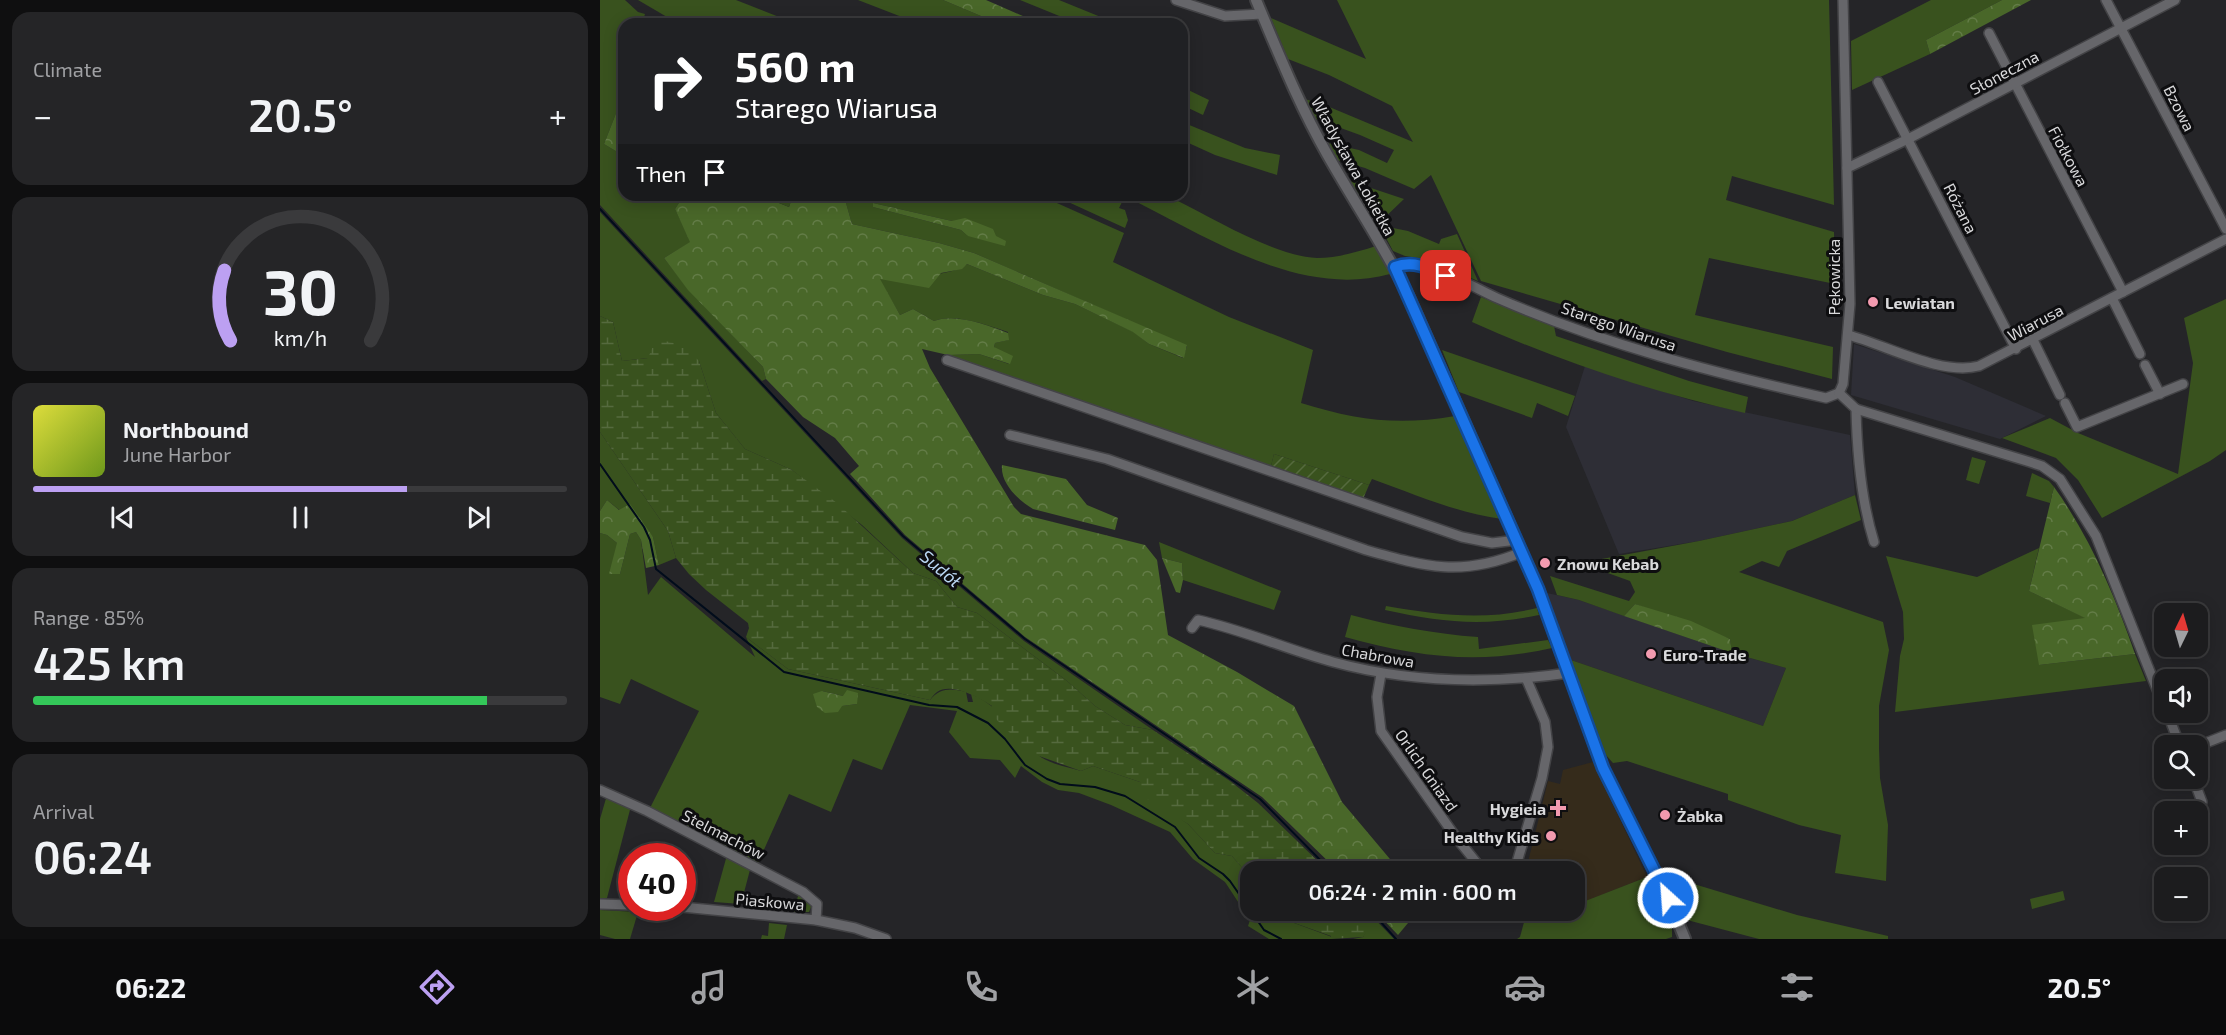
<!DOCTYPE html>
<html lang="en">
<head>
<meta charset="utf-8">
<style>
	:root { --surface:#1c1c1e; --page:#252527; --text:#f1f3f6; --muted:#a0a1a4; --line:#3a3a3c; --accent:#bca0f2 }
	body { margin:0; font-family:"Exo 2",sans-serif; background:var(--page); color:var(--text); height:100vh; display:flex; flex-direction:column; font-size:22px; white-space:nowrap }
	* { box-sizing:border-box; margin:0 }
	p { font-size:20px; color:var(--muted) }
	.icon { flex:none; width:33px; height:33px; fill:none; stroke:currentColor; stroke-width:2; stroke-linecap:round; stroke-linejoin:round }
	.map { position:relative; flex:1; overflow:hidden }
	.side { display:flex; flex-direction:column; gap:12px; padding:12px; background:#0f0f10; width:600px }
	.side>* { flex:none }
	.guide { position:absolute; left:18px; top:18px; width:570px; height:183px; border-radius:18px; box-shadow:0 3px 15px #0003,0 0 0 2px var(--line); background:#202124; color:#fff; overflow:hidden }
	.needle { width:39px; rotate:5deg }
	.tools { position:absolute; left:1554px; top:603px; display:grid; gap:12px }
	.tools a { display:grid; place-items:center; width:54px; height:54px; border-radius:12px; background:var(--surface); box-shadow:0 3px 15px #0003,0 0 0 2px var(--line); font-size:30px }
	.speed { position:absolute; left:18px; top:843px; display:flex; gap:12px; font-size:30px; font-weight:700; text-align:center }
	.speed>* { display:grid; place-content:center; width:78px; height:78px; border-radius:50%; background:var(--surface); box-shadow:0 3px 15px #0003,0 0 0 2px var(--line); line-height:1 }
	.speed .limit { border:9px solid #d22; background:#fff; color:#111 }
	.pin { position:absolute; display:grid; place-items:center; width:51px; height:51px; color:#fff; margin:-26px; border-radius:12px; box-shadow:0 3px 9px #0006 }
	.me { position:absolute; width:66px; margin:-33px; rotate:334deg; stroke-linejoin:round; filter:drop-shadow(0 0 4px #0008) }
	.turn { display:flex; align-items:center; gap:21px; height:126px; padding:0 18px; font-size:27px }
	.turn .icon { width:78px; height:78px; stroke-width:2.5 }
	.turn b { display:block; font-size:42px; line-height:51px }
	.then { display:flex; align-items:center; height:57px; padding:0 18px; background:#0003; gap:12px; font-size:22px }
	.big { font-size:45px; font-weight:600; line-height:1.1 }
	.side .widget { flex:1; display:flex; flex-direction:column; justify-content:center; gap:9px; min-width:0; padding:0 21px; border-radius:18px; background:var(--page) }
	.side .dial { align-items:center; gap:0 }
	.dial svg { height:156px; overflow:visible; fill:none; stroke:var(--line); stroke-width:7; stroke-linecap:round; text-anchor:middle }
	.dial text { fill:var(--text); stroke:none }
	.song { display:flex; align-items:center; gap:18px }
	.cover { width:72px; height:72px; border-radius:9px; background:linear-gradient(135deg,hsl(60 70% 55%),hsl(80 70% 35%)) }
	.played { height:6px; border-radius:3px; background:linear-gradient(90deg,var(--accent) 70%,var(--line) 70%) }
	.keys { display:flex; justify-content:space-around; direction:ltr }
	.heat { display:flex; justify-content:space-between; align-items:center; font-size:33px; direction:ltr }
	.charge { height:9px; border-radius:4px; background:linear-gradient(90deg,#34c759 85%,var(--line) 0) }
	.trip { position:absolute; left:640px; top:861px; width:345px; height:60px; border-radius:18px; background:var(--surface); box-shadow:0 3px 15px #0003,0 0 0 2px var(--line); font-weight:600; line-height:60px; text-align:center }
	.tab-bar { display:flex; height:96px; justify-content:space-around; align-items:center; background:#0b0b0c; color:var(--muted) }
	.tab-bar .icon { width:42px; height:42px }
	.tab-bar .current { color:var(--accent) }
	.tab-bar b { font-size:27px; color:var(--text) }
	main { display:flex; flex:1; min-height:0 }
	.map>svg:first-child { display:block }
	.commercial { fill:#352b1b }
	.built { fill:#2e2e36 }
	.green { fill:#39521e; fill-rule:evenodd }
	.forest { fill:url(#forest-crowns) }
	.wetland { fill:url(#wetland-marsh) }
	.garden { fill:url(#garden-furrows) }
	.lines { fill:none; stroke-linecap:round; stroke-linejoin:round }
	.stream { stroke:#010c1b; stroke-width:2 }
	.minor-casing { stroke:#434346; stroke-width:12 }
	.tertiary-casing { stroke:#434346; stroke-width:14 }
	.minor { stroke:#66666a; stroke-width:9 }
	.tertiary { stroke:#66666a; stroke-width:10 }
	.route-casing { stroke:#114b97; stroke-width:15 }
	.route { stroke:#1a73e8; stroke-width:10 }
	.poi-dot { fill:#f29aaf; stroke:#0e0e10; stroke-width:2 }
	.labels { text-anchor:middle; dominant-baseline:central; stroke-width:6; stroke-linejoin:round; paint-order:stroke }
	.street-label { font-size:16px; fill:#d9d9db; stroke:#0e0e10 }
	.poi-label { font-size:16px; font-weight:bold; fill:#d9d9db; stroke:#0e0e10; text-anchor:start }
	.water-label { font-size:18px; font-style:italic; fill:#bad7f3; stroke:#0e0e10 }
</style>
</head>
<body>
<main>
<section class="side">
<div class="widget"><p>Climate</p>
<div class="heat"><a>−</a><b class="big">20.5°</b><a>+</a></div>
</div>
<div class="widget dial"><svg viewBox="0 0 100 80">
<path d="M14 69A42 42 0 1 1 86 69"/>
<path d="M14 69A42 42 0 0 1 11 33" stroke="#bca0f2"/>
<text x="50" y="56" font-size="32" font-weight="700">30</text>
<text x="50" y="72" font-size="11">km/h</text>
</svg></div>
<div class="widget">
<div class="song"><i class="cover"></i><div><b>Northbound</b><p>June Harbor</p></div></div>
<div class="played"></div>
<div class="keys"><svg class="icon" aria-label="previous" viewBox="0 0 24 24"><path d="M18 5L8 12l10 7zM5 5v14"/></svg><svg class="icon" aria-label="pause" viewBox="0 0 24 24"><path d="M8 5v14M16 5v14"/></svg><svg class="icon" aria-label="next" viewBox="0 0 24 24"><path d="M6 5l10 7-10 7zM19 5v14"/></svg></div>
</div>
<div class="widget"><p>Range · 85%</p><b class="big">425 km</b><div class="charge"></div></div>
<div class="widget"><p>Arrival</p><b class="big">06:24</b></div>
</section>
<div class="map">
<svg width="1626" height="939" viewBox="0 0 1626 939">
	<defs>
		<pattern id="forest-crowns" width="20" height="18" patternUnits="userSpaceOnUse" patternTransform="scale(1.5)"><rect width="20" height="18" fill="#496729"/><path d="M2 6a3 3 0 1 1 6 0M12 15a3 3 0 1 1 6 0" fill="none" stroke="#637c47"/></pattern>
		<pattern id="wetland-marsh" width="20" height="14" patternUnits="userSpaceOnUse" patternTransform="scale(1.5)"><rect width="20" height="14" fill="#39521e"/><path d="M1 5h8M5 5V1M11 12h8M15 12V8" fill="none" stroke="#556a3e"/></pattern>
		<pattern id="garden-furrows" width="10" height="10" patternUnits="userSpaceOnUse" patternTransform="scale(1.5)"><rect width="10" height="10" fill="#39521e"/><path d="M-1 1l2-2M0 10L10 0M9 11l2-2" fill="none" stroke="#556a3e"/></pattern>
	</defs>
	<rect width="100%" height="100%" fill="#252528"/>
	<path class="commercial" d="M993 762 1047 877 976 905 975 909V872L933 871 927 866 948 781 960 784 963 770Z"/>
	<g class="built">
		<path d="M1254 344 1355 377 1446 416 1400 439 1251 395Z"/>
		<path d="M985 366 1093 401 1250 435 1255 495 1192 521 1099 541 1019 554 966 427Z"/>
		<path d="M947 593 979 600 1132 653 1186 668 1163 726 971 660Z"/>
	</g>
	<g class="green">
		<path d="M0 0H25L38 12 45 14 44 17 51 23 24 24V93L4 144 24 156V195H44L58 201 84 195 75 209 91 242 64 258 89 290 163 367 166 379 162 381 0 205Z"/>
		<path d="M38 0H136L197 24H86L67 17Z"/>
		<path d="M258 0H343L400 24H320Z"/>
		<path d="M420 0H459L518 24H479Z"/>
		<path d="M737 0H1229L1234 205 1132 176 1126 200 1234 232 1235 284 1109 258 1095 315 1233 347 1232 379 1127 352 881 281 831 175 814 189 765 168 737 160 727 143 759 150 787 163 794 150 760 135 716 119 705 99 727 106 813 142 792 106 729 75 688 59 671 18 766 59Z"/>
		<path d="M1331 0H1402L1326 40 1330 54 1252 90 1251 41Z"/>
		<path d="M582 87 609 100 603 115 582 105Z"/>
		<path d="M582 122 645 148 680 155 677 175 615 155 582 140Z"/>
		<path d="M750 181 804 199 779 223Z"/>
		<path d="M248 195H439L524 233 513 262 629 317 713 350 701 403C756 420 797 426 855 416L902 519C857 513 814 494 772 479L769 485 674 454 671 466 348 355 379 354 409 364 394 347 395 343 408 340V332C385 325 357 313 334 321L313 309 300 315 279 279C300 277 353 277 367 264L443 295 475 304 534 332 549 344 583 358 587 346 374 253 339 243 252 224 246 203ZM273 203 352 221 368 236 361 230 273 207Z"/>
		<path d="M453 195H577L576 200C615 219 674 256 717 258 737 258 757 252 776 246L790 274C699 299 604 235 525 196L519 208 525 210 528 220 525 228Z"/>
		<path d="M0 212 302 538 424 641 553 730 525 725 495 706 467 681 377 613 357 607 336 581 313 573 262 525 192 470 145 449 116 413 99 361 48 358 22 361 13 322 0 316Z"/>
		<path d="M793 228 808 231 839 244 841 239 857 234 878 281 824 259 805 256 793 251 785 236Z"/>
		<path d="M881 297 954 326 956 336 1089 381 1148 397 1145 413C1051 392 959 361 872 322Z"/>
		<path d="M1626 299V450L1610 461 1502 518 1478 480 1456 458 1402 438 1450 418 1478 433 1578 474 1593 363 1584 318Z"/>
		<path d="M842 350 975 396 968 416 937 403 932 418 859 392Z"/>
		<path d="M0 432 68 531 76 558 59 565 53 537 7 500 0 511Z"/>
		<path d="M1372 457 1386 461 1379 484 1366 480Z"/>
		<path d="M1432 473 1449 481 1454 487 1450 503 1426 496Z"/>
		<path d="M1255 495 1261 520 1187 551 1179 567 1162 561 1139 572 1283 622 1289 650 1279 706V748L1280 778 1288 825 1286 881 1235 873 1241 835 1199 825 1128 800V794L1027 761 1013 763 1005 754 971 660 1163 726 1186 668 1132 653 1130 639 1035 604 1024 616 979 600 957 595 950 576 1029 601 1035 592 1030 581 980 563 1099 541 1192 521Z"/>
		<path d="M36 532 41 540 48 595 61 577 155 657 146 637 188 669 330 700C340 688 351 688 366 692L368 702H373L371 694C400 705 415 734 437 754 448 764 468 767 481 771L493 766 540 782 571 812 588 824 615 853 632 856 651 878V910L675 911 686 920 732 937 731 939H669L648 926 650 920 625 882 593 859 570 832 511 805 479 793 458 790 442 782 421 766 415 778 400 760 370 758 349 732 357 711 310 705 282 770 253 759 231 812 189 794 157 865 49 810 99 711 31 679 20 704 0 697V533L7 535 17 543 20 574 30 534ZM222 691 243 696 257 704 242 706Z"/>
		<path d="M559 542 681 591 674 610 583 580 582 563 562 558Z"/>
		<path d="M1439 548 1429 591 1486 618 1439 665 1535 654 1546 681 1295 712 1300 656 1304 639 1303 612 1286 556 1377 577Z"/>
		<path d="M786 606C839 615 884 621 937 608L939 615C882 627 841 622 785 610Z"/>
		<path d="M751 615C793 626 835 634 878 637L879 649 948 640 952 648C878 665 818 657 745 637Z"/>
		<path d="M7 795 31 806 7 898H0V819Z"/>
		<path d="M127 855 151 866 141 904 114 902Z"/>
		<path d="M1064 875 1197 915 1288 936V939H1159L1087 920Z"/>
		<path d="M1047 877 1072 929V937L1066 939H917L920 937 927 911H945L949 919 975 910V905Z"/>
		<path d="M1463 891 1465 900 1432 909 1430 899Z"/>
		<path d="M199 892 209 900 211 907 209 912H194Z"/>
		<path d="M0 910 38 912 30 939H15L0 935Z"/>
		<path d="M760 910 767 911 794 939H753L763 937 772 920Z"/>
		<path d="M169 923 187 925 184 939H161L162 935 168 936Z"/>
	</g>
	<g class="forest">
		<path d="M343 0H386L441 24H400Z"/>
		<path d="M1402 0H1431L1330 54 1326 40Z"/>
		<path d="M24 93V156L4 144Z"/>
		<path d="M84 195H159L189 207 192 198 190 195H248L246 203 252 224 339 243 374 253 587 345 584 358 549 344 533 332 475 304 443 295 367 264 362 269 341 273 329 288 280 279 300 315 313 309 334 321C357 313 386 325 408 333L409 340 395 343 394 347 413 356 410 364 379 354 348 355 322 349 330 368 414 507 421 514 545 545 557 560 568 635 637 672 694 706 742 802 800 871H738L662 797 425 637 305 535 250 474 259 466 235 438 203 417 166 379 163 367 88 290 64 258 90 242 75 209Z"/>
		<path d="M273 203 352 221 365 218 393 229 396 236 406 241 405 246 368 236 361 230 273 207Z"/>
		<path d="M402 465 466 479 487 505 518 518 515 530 433 509C419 501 400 483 402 465Z"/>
		<path d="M1454 487C1490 537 1515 596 1535 654L1439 665 1432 625 1485 618 1429 591Z"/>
		<path d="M7 500 19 510 30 504 53 537 59 565 46 568 41 540 36 532 30 534 20 574H9L17 543 7 535 0 533V511Z"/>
		<path d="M562 558 582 563 583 580 580 593 576 592Z"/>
		<path d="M1035 604 1091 621 1130 639 1132 653 1024 616Z"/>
		<path d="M247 690 258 693 257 704 242 706 238 712 225 713 217 707 213 694 222 691 243 696Z"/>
		<path d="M775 911H818L798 935Z"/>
	</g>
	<g class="wetland">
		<path d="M159 195H190L192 198 189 207Z"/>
		<path d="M0 316 13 322 22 361 48 358 56 339 83 345 99 361 116 413 145 449 192 470 237 503 313 573 336 581 357 607 377 613 467 681 495 706 525 725 553 730 630 781 658 803 728 871 651 872V878L632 856 615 853 588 824 544 797 540 782 493 766 481 771 439 756 423 746 390 713 392 706C380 698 351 682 337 692 334 694 332 697 330 700L188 669 146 637 149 628 148 623 106 590 89 574 76 558 68 531 0 432Z"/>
		<path d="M675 911H760L772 920V924L763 937 731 939V936L686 920Z"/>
	</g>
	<path class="garden" d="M674 454 769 485 763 499 671 466Z"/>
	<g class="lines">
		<g class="stream">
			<path d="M0 209 303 536 425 639 660 799 732 872"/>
			<path d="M0 464 44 527 50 540 56 569 184 672 329 705 357 707 388 723 405 739 425 765 447 779 460 784 495 787 525 796 575 827 599 858 623 874 630 881 664 930 681 939"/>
			<path d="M770 910 796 939"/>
		</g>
		<g class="minor-casing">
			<g id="minor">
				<path d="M576 0 625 16 662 14"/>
				<path d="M1506 0 1626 229"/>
				<path d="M1389 33 1523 292"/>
				<path d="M1278 82 1416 349"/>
				<path d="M1247 168 1308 139 1575 0"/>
				<path d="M794 267C824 256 870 286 897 298 1002 344 1114 373 1226 398L1239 393"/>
				<path d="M1512 298 1540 354"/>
				<path d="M1248 335C1286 345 1341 376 1379 366L1626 239"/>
				<path d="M1433 340 1460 395"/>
				<path d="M347 360 862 537 892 543 917 540"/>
				<path d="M1545 365 1560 394"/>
				<path d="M1239 393 1243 384 1250 304 1243 0"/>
				<path d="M1239 393 1256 409C1257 453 1261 500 1274 542"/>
				<path d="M1465 403 1477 427 1583 384"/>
				<path d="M1256 409 1430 462 1442 466 1460 479 1496 536 1564 707"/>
				<path d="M410 435 507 459 766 550C826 567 862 577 922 552"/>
				<path d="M592 628 598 620C644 630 688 650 733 662 810 683 890 684 969 673"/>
				<path d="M781 674 777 697 781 731 855 836 884 872"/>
				<path d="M1567 712 1580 746"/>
				<path d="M1598 746 1626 735"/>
				<path d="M1593 778 1602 802"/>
				<path d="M0 790 47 811 203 892 217 904 216 920"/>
				<path d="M912 872 915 869 942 778 948 747 945 722 926 678"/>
				<path d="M0 904 32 905"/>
				<path d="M82 907 216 920 255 928 286 939"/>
			</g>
		</g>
		<g class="tertiary-casing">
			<path id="tertiary" d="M656 0C678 52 699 105 727 154 754 202 785 247 809 297L938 589 1003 768 1068 898 1085 939"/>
		</g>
		<use href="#minor" class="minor"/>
		<use href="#tertiary" class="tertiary"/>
	</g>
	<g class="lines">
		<g class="route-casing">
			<path id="route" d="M846 276C829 268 813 260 795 267L938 589 1003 768 1068 898"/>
		</g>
		<use href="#route" class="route"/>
	</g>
	<g class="poi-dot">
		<circle cx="1273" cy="302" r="6"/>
		<circle cx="945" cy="563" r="6"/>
		<circle cx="1051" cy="654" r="6"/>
		<path d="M955 799h6v6h6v6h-6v6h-6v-6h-6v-6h6z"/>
		<circle cx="1065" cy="815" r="6"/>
		<circle cx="951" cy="836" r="6"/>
	</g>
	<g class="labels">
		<g class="street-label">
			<text transform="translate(1404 72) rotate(-28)">Słoneczna</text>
			<text transform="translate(1580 108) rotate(63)">Bzowa</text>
			<text transform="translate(1469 156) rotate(62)">Fiołkowa</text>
			<text transform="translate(754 166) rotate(61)">Władysława Łokietka</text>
			<text transform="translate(1361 208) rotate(63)">Różana</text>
			<text transform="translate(1233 277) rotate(-90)">Pękowicka</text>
			<text transform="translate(1435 322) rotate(-28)">Wiarusa</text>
			<text transform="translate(1019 326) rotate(19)">Starego Wiarusa</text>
			<text transform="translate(778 655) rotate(10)">Chabrowa</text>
			<text transform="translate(827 770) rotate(55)">Orlich Gniazd</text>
			<text transform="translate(124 834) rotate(27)">Stelmachów</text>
			<text transform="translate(170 901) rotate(5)">Piaskowa</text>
		</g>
		<g class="poi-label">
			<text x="1285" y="302">Lewiatan</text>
			<text x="957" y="563">Znowu Kebab</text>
			<text x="1063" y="654">Euro-Trade</text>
			<text x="946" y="808" text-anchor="end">Hygieia</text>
			<text x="1077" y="815">Żabka</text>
			<text x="939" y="836" text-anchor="end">Healthy Kids</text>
		</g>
		<g class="water-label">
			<text transform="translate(341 568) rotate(40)">Sudół</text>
		</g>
	</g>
</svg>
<div class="tools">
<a><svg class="needle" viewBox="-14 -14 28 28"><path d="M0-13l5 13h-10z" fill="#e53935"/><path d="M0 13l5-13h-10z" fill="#a0a1a4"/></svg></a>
<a><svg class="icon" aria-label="sound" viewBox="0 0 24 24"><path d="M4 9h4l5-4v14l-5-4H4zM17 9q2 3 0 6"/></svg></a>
<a><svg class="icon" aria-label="search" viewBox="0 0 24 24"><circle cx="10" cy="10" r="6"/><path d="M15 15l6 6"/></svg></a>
<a>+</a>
<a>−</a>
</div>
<div class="speed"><div class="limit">40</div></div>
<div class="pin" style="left:846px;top:276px;background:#d93025"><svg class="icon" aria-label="arrive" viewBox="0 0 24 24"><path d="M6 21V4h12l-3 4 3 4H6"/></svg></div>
<svg class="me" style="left:1068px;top:898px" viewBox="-20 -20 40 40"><circle r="17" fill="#1a73e8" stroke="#fff" stroke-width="3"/><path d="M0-11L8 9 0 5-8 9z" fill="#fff"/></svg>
<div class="trip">06:24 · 2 min · 600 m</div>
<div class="guide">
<div class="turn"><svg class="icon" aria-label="right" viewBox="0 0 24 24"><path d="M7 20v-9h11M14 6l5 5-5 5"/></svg><div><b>560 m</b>Starego Wiarusa</div></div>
<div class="then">Then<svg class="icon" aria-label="arrive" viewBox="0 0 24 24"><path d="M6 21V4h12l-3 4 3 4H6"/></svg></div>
</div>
</div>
</main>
<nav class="tab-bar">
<b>06:22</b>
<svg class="icon current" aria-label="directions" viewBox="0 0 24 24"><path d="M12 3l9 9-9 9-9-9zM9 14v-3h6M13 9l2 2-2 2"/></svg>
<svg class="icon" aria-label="music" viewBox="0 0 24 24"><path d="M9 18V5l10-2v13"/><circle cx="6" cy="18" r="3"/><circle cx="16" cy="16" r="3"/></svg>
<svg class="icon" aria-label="phone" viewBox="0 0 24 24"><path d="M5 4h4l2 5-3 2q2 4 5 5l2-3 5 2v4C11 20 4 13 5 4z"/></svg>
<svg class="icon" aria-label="climate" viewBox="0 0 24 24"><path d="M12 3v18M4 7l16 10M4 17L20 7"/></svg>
<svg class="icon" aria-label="car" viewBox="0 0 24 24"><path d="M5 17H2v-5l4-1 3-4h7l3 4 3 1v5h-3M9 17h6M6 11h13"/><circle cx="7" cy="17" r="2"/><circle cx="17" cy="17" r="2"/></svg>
<svg class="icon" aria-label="filters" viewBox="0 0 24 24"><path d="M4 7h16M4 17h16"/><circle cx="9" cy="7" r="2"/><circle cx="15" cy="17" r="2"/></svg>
<b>20.5°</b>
</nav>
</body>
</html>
